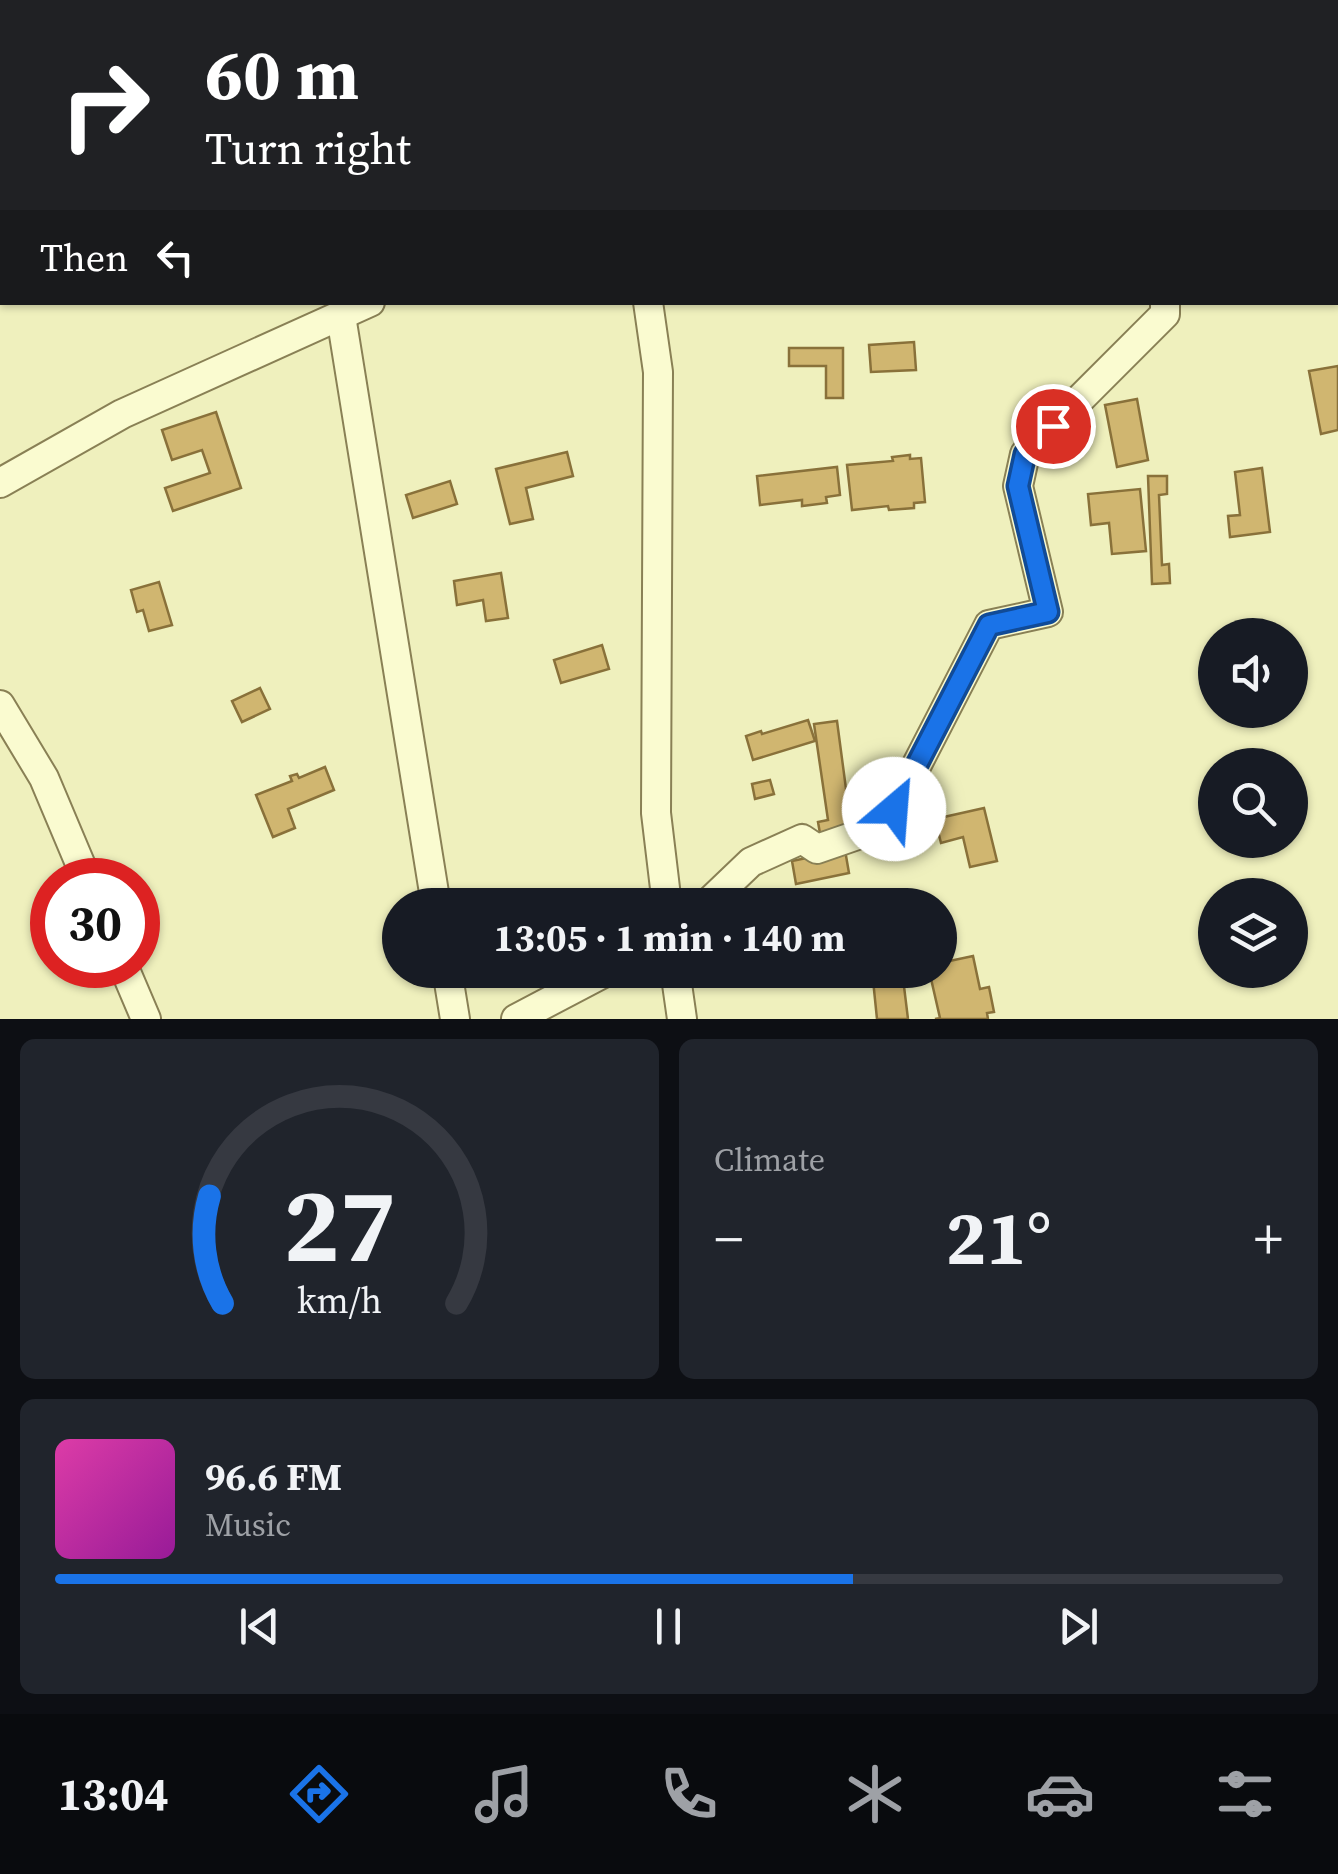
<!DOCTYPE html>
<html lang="en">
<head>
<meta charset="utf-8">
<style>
	:root { --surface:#171b24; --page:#20242c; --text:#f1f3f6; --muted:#9ea1a6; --line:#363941; --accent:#1a73e8 }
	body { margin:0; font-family:"Source Serif 4",serif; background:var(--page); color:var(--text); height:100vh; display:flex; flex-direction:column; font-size:38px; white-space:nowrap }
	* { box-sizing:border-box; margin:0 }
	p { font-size:32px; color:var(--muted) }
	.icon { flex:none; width:55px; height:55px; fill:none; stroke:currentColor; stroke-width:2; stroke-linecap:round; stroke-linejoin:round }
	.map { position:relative; height:1019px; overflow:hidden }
	.drawer { display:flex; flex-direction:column; gap:20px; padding:20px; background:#0d0f14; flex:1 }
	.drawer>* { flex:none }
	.top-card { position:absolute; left:0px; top:0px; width:1340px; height:305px; box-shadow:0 2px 8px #0004; background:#202124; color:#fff; overflow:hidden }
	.tools { position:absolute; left:1198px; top:618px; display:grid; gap:20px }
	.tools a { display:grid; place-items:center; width:110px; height:110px; border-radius:50%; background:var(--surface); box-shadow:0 2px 8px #0004; font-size:50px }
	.speed { position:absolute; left:30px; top:858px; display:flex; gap:20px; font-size:50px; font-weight:700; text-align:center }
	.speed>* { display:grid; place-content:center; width:130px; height:130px; border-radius:50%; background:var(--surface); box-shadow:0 2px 8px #0004; line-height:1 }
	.speed .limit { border:15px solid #d22; background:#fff; color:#111 }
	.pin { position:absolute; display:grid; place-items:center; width:85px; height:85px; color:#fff; margin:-42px; border:5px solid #fff; border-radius:50%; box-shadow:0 2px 10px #0007 }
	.me { position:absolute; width:110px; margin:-55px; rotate:27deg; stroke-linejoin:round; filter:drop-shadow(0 0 8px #0008) }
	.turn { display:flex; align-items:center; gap:35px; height:210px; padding:0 40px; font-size:45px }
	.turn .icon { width:130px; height:130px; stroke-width:2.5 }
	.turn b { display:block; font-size:70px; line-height:85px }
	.then { display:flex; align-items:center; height:95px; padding:0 40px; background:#0003; gap:20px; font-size:38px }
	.big { font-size:75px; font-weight:700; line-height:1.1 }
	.drawer .card { flex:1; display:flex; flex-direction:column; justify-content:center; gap:15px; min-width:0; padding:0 35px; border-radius:15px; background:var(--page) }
	.drawer .dial { align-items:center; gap:0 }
	.dial svg { height:260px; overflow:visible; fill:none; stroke:var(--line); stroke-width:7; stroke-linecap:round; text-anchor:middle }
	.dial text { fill:var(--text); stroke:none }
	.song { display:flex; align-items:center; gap:30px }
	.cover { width:120px; height:120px; border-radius:15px; background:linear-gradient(135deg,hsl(320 70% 55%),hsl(300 70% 35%)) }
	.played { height:10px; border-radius:5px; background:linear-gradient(90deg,var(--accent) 65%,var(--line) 65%) }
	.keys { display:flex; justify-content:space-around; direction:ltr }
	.heat { display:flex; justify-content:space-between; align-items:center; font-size:55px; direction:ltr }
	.drawer .tiles { flex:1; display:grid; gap:20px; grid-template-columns:1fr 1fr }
	.card:last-child { grid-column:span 2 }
	.trip { position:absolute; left:382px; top:888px; width:575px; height:100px; border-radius:50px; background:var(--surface); box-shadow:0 2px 8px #0004; font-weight:700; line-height:100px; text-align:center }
	.menu { display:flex; height:160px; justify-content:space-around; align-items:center; background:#090b0e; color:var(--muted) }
	.menu .icon { width:70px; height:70px }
	.menu .on { color:var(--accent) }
	.menu b { font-size:45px; color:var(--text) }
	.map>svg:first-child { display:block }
	.building { fill:#d0b670; stroke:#89713a; stroke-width:2.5 }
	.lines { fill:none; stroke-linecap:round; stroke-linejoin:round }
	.minor-casing { stroke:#898055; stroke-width:32 }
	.minor { stroke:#fafbd0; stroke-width:28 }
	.route-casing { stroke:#114b97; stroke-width:25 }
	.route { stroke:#1a73e8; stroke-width:18 }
</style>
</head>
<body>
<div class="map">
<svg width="1338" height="1019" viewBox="0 0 1338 1019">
	<rect width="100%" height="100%" fill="#eff0bd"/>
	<g class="building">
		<path d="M914 342 916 370 871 372 869 345Z"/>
		<path d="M789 348H843V398H826V366H789Z"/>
		<path d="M1338 366V430L1321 434 1309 371Z"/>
		<path d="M1137 399 1148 460 1117 467 1105 405Z"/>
		<path d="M216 412 241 488 173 511 165 488 210 473 202 450 172 460 162 430Z"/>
		<path d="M567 452 573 476 526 488 533 519 510 524 496 469Z"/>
		<path d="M910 455V459L921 458 925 502 914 503V508L889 510 888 506 852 510 847 465 893 461 892 457Z"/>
		<path d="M837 467 840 495 826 497 827 503 802 506V500L760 505 757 476Z"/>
		<path d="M1262 468 1270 532 1230 537 1228 516 1240 515 1235 472Z"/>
		<path d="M1148 476H1167V494L1159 495 1162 565 1169 564 1170 583 1152 584Z"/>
		<path d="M450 481 457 504 413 518 406 495Z"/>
		<path d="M1140 489 1146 551 1112 554 1109 523 1091 525 1088 494Z"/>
		<path d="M501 573 508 618 486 621 483 600 457 605 454 581Z"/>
		<path d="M159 582 172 625 149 631 143 610 137 612 131 590Z"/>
		<path d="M602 645 609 669 561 683 554 660Z"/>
		<path d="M260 688 270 709 242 722 232 701Z"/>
		<path d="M808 720 815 741 753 760 746 736 761 731 762 734Z"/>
		<path d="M837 721 852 834 821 839 818 822 828 820 814 724Z"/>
		<path d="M325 767 334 790 288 809 295 828 273 837 256 795 292 781 290 776 297 774 299 778Z"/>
		<path d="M770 780 774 794 755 799 752 784Z"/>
		<path d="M984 808 997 861 970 867 963 837 941 843 935 819Z"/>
		<path d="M845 850 849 873 796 884 792 861Z"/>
		<path d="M973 956 980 989 989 987 994 1012 987 1013 988 1019H935L940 1018 929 970H940V963Z"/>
		<path d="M872 970H902L908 1019H877Z"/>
	</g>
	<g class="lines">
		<g class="minor-casing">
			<g id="minor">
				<path d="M0 147 2 146"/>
				<path d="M648 302 658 372 656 813 667 905"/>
				<path d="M341 316 436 905"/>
				<path d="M0 483 122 414 370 302"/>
				<path d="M0 705 44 778 87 880"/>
				<path d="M706 905 751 862 802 839 817 849 869 831 894 809 989 625 1048 612 1018 486 1025 454 1165 314V302"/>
				<path d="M123 965 146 1019"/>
				<path d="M447 970 455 1019"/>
				<path d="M675 970 682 1019"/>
				<path d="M516 1019 609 970"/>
			</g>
		</g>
		<use href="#minor" class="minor"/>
	</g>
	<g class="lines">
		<g class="route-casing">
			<path id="route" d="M894 809 989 625 1048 612 1018 486 1025 454 1053 426"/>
		</g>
		<use href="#route" class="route"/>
	</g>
</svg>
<div class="tools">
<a><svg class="icon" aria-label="sound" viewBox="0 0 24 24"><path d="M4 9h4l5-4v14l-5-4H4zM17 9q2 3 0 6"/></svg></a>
<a><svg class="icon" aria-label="search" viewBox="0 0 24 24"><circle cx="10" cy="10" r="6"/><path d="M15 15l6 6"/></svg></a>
<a><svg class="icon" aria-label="layers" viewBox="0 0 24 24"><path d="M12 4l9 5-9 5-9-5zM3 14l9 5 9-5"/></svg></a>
</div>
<div class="speed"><div class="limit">30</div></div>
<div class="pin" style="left:1053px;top:426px;background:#d93025"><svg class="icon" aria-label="arrive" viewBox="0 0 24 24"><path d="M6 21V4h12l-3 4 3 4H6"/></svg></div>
<svg class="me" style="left:894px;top:809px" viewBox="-20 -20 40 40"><circle r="19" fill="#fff"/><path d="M0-13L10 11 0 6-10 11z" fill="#1a73e8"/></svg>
<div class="trip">13:05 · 1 min · 140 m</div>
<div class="top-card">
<div class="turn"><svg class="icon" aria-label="right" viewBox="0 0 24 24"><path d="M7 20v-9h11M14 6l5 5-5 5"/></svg><div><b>60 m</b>Turn right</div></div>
<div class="then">Then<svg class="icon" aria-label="left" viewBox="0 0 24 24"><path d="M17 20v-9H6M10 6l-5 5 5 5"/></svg></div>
</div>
</div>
<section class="drawer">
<div class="tiles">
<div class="card dial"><svg viewBox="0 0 100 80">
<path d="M14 69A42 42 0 1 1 86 69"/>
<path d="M14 69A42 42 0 0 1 10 36" stroke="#1a73e8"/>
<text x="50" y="56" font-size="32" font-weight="700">27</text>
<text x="50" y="72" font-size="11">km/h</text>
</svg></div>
<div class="card"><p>Climate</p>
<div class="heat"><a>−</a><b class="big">21°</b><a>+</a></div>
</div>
<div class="card">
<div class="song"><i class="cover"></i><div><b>96.6 FM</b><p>Music</p></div></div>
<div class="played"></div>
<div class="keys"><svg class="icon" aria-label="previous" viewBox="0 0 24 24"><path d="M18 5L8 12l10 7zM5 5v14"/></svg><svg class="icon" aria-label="pause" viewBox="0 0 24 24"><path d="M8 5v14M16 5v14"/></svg><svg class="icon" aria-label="next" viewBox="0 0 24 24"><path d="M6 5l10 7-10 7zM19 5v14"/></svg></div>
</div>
</div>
</section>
<nav class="menu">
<b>13:04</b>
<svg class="icon on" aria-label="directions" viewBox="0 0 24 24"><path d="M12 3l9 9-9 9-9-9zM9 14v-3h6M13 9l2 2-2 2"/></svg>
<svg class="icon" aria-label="music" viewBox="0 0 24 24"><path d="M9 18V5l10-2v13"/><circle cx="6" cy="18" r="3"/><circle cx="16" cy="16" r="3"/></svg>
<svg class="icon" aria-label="phone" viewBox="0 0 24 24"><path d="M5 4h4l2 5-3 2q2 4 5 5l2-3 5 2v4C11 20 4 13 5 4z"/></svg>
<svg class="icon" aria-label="climate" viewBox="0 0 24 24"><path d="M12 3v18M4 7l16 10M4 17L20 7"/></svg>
<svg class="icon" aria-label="car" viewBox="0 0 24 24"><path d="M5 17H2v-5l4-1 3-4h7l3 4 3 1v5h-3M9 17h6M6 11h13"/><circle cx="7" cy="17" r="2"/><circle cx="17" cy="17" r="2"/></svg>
<svg class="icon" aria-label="filters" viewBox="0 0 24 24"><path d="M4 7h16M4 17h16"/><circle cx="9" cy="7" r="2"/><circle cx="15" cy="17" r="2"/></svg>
</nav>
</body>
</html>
